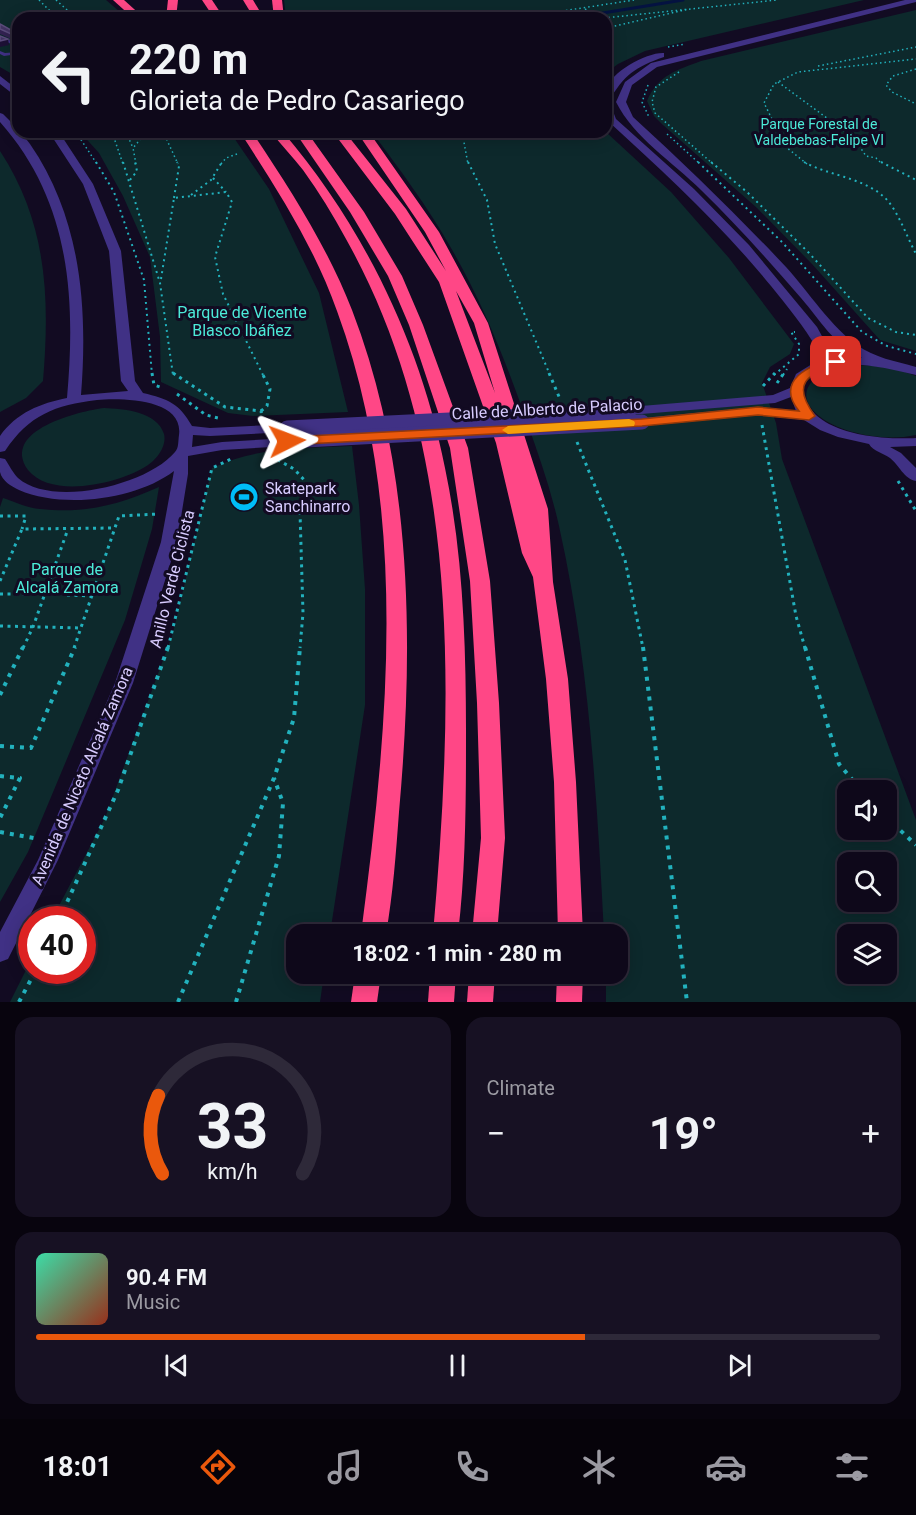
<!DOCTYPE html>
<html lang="en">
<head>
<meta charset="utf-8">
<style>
	:root { --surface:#0e081a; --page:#171123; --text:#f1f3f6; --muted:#9b9aa2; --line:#2e2939; --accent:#ea580c }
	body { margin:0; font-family:Roboto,sans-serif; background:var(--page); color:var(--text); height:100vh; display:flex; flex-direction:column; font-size:22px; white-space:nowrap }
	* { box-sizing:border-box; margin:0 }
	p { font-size:20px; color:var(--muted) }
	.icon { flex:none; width:33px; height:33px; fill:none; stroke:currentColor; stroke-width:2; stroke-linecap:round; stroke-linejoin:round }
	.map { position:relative; height:1002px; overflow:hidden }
	.sheet { display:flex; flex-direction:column; gap:15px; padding:15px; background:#08040e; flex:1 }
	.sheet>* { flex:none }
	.banner { position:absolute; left:12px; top:12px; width:600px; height:126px; border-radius:18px; box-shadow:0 3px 15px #0003,0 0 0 2px var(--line); background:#0e081a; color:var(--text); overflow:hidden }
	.tools { position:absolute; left:837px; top:780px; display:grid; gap:12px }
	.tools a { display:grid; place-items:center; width:60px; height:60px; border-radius:12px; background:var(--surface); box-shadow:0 3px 15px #0003,0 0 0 2px var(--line); font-size:30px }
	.speed { position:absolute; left:18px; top:906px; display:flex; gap:12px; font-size:30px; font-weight:700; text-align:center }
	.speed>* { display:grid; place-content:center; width:78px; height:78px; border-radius:50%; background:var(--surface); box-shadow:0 3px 15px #0003,0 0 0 2px var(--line); line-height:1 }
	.speed .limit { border:9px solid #d22; background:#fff; color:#111 }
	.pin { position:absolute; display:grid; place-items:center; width:51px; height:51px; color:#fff; margin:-26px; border-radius:12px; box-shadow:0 3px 9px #0006 }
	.me { position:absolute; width:66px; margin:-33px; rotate:87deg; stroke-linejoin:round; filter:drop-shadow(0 0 4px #0008) }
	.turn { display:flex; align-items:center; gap:21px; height:126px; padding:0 18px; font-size:27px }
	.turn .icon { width:78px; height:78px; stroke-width:2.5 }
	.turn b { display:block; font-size:42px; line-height:51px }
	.big { font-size:45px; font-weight:700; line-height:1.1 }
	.sheet .widget { flex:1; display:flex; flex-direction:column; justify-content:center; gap:9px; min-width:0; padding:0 21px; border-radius:18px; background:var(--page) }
	.sheet .dial { align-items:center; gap:0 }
	.dial svg { height:156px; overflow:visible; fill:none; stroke:var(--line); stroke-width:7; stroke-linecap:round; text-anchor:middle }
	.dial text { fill:var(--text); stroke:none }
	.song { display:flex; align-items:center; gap:18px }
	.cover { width:72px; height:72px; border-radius:9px; background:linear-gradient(135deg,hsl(160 70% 55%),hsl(10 70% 35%)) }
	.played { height:6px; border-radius:3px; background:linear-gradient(90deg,var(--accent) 65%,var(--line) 65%) }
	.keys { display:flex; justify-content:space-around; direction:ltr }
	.heat { display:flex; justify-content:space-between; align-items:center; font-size:33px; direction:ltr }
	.sheet .tiles { flex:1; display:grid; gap:15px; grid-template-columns:1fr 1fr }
	.widget:last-child { grid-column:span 2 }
	.trip { position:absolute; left:286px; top:924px; width:342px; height:60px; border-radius:18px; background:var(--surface); box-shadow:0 3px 15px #0003,0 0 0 2px var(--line); font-weight:700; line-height:60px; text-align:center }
	.menu { display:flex; height:96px; justify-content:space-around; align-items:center; background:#06030a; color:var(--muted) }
	.menu .icon { width:42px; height:42px }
	.menu .current { color:var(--accent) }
	.menu b { font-size:27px; color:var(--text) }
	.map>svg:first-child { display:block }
	.green { fill:#0d292c; fill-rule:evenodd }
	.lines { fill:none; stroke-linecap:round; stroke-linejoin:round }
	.stream { stroke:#041241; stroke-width:3 }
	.path-far3 { stroke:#22b1bd; stroke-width:1.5; stroke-dasharray:1.5 3; stroke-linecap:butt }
	.path-far2 { stroke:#22b1bd; stroke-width:2; stroke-dasharray:2 4; stroke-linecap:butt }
	.path-far1 { stroke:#22b1bd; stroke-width:3; stroke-dasharray:3 4.5; stroke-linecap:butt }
	.path { stroke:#22b1bd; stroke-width:4; stroke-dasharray:4 6; stroke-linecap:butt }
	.service { fill:#403185; fill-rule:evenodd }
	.tertiary { fill:#403185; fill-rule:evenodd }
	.motorway { fill:#ff4786; fill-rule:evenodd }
	.tertiary-bridge { stroke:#403185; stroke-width:15 }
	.wall { fill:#322251 }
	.shaded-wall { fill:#1d1136 }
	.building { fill:#433464; stroke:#5b4c7c; stroke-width:1.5 }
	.route { fill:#ea580c; stroke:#983908; stroke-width:1.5 }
	.slow { fill:#f59e0b }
	.labels { text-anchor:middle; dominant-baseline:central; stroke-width:6; stroke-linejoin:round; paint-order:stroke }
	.far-park-label { font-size:14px; fill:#4cead8; stroke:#120b22 }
	.park-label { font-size:16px; fill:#4cead8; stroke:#120b22 }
	.street-label { font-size:16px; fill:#d8ccff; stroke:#120b22 }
	.poi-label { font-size:16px; fill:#d8ccff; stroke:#120b22; text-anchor:start }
</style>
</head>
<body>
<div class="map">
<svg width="916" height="1002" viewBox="0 0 916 1002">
	<rect width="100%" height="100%" fill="#120b22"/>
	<g class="green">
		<path d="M0 0H106L127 18H18V75L12 74 0 67Z"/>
		<path d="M284 0H864L645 51 618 64 606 73V18H286Z"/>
		<path d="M916 10V351L880 340 812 264 757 208 663 125 654 116 647 101C658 75 677 70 701 61Z"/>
		<path d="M80 132H230L269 189 319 293 348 412 253 416 228 413 161 382 160 337 150 257 123 196 99 153Z"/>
		<path d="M372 132H606L671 192 729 258 794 344 790 354 770 367 762 383 776 423 782 459 916 820V1002H606V974H618V934H604C597 798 589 660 559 526 551 490 539 456 527 422 506 362 483 303 451 248 428 207 400 170 372 132ZM848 790H886V830H848ZM848 862H886V902H848ZM848 934H886V974H848Z"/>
		<path d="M0 151C47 223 50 297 43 381L26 398 0 412Z"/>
		<path d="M849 365C873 365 894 367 916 376V435C893 440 868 437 846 430 794 412 791 376 849 365Z"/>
		<path d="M104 408C123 409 157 411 164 434 167 446 157 459 148 465 122 483 52 500 28 470 0 430 80 411 104 408Z"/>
		<path d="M352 446 359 505 365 589V705L330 934H297V974H324L320 1002H10L31 960 32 970H82V920L52 919 105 818 173 633 212 468C256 447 304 448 352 446Z"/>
		<path d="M159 487 152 529 125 620 28 852 0 902V507L3 498C15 502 28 508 40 509 84 514 119 505 159 487Z"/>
	</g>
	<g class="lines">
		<path class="stream" d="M572 18 683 0"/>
		<g class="path-far3">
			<path d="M39 0 57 18"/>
			<path d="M56 0 76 18"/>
			<path d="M585 9 604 17"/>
			<path d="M517 18 634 0"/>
			<path d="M604 18 777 0"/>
			<path d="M606 28 689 9"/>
			<path d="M668 47 685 44"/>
			<path d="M818 66 916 47"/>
			<path d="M916 69 893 76 886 85 892 92 916 104"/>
			<path d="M679 72 656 87 652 102 655 113 713 164"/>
			<path d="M778 82 854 138 866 156 876 158 882 164"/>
			<path d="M648 85 642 102 649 117"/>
			<path d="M76 132 97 164"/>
			<path d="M112 132 123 164"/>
			<path d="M126 132 133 148"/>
			<path d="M457 132 463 137 468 164"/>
			<path d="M389 134 404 132"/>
			<path d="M667 134 700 164"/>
			<path d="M136 164 133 148 144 135 155 132 166 138 178 164"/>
			<path d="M221 164 226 158 237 154"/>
			<path d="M807 164 786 147 764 103 774 84 798 72 916 59"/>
		</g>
		<g class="path-far2">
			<path d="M96 162 114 192 144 280 152 375"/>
			<path d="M123 162 160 283 173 375"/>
			<path d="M468 162 487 200 495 244 550 375"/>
			<path d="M698 162 782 242 862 332 887 346 916 354"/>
			<path d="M711 162 747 192 809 253 868 318 896 332 916 335"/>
			<path d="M804 162C829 176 868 178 888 201 900 216 907 237 916 254"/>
			<path d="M881 162 916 180"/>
			<path d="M213 178 226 192"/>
			<path d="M130 180 137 171 135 162"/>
			<path d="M191 195 211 180 222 162"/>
			<path d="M174 198 179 166 177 162"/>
			<path d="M161 279 174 198 226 192 232 202 215 257 223 294 263 375"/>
			<path d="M774 375 799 354V344L791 332H795"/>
			<path d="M783 375 787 369"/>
		</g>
		<g class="path-far1">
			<path d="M152 373 154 385 160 387"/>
			<path d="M173 373 225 407 261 411 262 418"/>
			<path d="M549 373 560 399"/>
			<path d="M777 383 784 373"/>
			<path d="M763 386 775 373"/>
			<path d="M177 394 206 415 218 418"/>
			<path d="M261 411 267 406 270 389 262 373"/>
			<path d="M762 425 796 616 805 648"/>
			<path d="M577 442 625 560 643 648"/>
			<path d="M271 456 294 469 306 482V495L300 512 303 613 300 648"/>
			<path d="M898 481 916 511"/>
			<path d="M0 516H26L22 529"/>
			<path d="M0 581 22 529 114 528"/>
			<path d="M0 594H26"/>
			<path d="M67 595 92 596"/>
			<path d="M0 626 81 628"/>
			<path d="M23 648 33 627 68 529"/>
			<path d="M74 648 119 516 158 514"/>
			<path d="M168 648 212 468 231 459"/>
		</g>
		<g class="path">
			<path d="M643 647 687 1002"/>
			<path d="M805 647 839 764 861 790"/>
			<path d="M0 695 23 647"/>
			<path d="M0 746 31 748 75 647"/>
			<path d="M0 776 20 778 0 818"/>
			<path d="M886 817 916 845"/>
			<path d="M0 832 39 839"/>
			<path d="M59 920 118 790 168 647"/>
			<path d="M19 1002 36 970"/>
			<path d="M178 1002 274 778 294 718 300 647"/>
			<path d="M236 1002 279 856 283 803 274 778"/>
		</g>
		<g class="service">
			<path d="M0 36 18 44V47L0 39Z"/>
			<path d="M0 51 5 53 18 52V54L4 56 0 54Z"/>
		</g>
		<g class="tertiary">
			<path d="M905 0H916V2L657 67 632 85 626 102 633 117C686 165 737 215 786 267 806 289 834 330 857 345 875 358 895 361 916 367V375C886 368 844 357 816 372 808 376 802 385 804 394 812 435 883 440 916 438V446L890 447 901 453 916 468V481C904 479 899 465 890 458 883 453 873 451 869 444L838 437 820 430 804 420 758 415 637 425 635 422 637 419 642 418 758 407 796 411 791 397 775 403 629 415 622 411 629 407 773 395 790 388 796 374 812 364 817 349C804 326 787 306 771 286 722 226 666 174 609 122 605 115 604 97 606 89 611 72 647 52 664 53V57C635 67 624 75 609 101L616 119 694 189 749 245 817 327 829 349 826 360 862 358C834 345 820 320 801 298 769 261 736 224 701 190 673 162 634 138 616 102L625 82 651 63Z"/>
			<path d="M0 76 18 90V98L0 84Z"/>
			<path d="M0 113 3 114C13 124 22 133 30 144 81 218 88 307 81 395L128 391 121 381 109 251 83 184 49 132H59L93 184 121 251 135 381 143 393C168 399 179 403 192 426L210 428 269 425 276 429 269 433 210 436 193 435 192 447 222 442 272 439 279 443 272 447 222 450 188 456V474L177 542 133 683 58 860 8 959 0 962V932L38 860 115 683 161 542 174 471C136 500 63 509 19 490 11 486 2 481 0 472 0 468 0 462 0 458L5 459C9 465 13 473 18 478 52 508 148 485 175 452 179 448 178 441 179 435 184 398 120 398 97 400 55 405 29 415 5 451L0 452V436C16 413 41 403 67 398 76 297 70 201 0 122Z"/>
		</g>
		<g class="motorway">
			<path d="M113 0H124L144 18H133Z"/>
			<path d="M168 0H178L176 18H166Z"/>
			<path d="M202 0H212L224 18H214Z"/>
			<path d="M243 0H253L264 18H254Z"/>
			<path d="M272 0H282L284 18H274Z"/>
			<path d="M240 132H252C290 189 327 246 352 310 413 468 414 645 399 812 396 853 393 894 386 934H361C388 728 410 510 337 311 314 246 277 189 240 132Z"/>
			<path d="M271 132H283C364 227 421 345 445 468 463 553 466 644 466 730 466 798 466 867 458 934H433C453 703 464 449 346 239 333 215 319 192 303 170 293 157 281 145 271 132Z"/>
			<path d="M295 132H307L364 212 402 276 423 325 468 448 490 581 499 703 505 838 497 934H472L481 838 477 703 470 581 450 448 409 325 388 276 350 212Z"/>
			<path d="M333 132H345L406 209 446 271 425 232 357 132H369L439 232 488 323 548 509 553 582 568 679 576 782 583 934H558L554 782 546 679 533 577 522 553 496 443 439 282 395 214ZM456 291 474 323 495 393Z"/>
			<path d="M355 974H381L377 1002H351Z"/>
			<path d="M430 974H456L454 1002H428Z"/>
			<path d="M469 974H495L493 1002H467Z"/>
			<path d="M557 974H583L582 1002H556Z"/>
		</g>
		<g class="tertiary-bridge">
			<path d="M287 428 629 411"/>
			<path d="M287 441 642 422"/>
		</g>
	</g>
	<path class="wall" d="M0 24 18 34V42L0 34Z"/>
	<path class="shaded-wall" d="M8 39 9 45 0 47V41Z"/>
	<g class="building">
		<path d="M0 24 18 34V37L0 29Z"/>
		<path d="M0 36 8 39 0 41Z"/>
	</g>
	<path class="route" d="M836 358 840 359V364C806 374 791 384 815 416L809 420 758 415 642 426 287 445 281 441 287 437 642 419 758 407 799 411C774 380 810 365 836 358Z"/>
	<path class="slow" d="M629 419 634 421 635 423 634 426 508 434 502 430 508 426Z"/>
	<defs>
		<g id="stadium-disc" transform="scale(1.5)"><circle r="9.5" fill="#00bdf7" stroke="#120b22"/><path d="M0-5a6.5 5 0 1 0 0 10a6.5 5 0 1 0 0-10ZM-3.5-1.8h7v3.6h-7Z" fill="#111"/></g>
	</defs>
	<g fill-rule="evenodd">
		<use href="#stadium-disc" x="244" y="497"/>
	</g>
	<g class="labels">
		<g class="far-park-label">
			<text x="819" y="124">Parque Forestal de<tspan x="819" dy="16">Valdebebas-Felipe VI</tspan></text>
		</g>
		<g class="park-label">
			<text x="242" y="312">Parque de Vicente<tspan x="242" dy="18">Blasco Ibáñez</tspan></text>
			<text x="67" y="569">Parque de<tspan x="67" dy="18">Alcalá Zamora</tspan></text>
		</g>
		<g class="street-label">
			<text transform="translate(547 409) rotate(-3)">Calle de Alberto de Palacio</text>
			<text transform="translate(172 579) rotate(-76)">Anillo Verde Ciclista</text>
			<text transform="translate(82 776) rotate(-67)">Avenida de Niceto Alcalá Zamora</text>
		</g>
		<g class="poi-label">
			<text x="265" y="488">Skatepark<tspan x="265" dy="18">Sanchinarro</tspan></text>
		</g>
	</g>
</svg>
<div class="tools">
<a><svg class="icon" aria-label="sound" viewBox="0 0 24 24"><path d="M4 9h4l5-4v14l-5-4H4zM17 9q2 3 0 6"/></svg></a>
<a><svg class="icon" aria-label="search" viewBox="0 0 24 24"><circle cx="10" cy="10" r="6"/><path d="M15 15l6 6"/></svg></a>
<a><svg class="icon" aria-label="layers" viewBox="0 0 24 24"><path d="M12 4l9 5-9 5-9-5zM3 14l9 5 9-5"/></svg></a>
</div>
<div class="speed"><div class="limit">40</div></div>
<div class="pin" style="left:836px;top:362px;background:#d93025"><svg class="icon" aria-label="arrive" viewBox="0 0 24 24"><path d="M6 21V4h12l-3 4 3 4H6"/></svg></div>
<svg class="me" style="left:287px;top:441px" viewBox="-20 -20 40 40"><path d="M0-17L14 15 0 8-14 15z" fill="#ea580c" stroke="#fff" stroke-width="4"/></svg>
<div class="trip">18:02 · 1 min · 280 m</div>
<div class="banner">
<div class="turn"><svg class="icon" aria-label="left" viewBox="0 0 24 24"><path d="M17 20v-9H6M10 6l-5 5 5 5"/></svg><div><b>220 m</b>Glorieta de Pedro Casariego</div></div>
</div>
</div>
<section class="sheet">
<div class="tiles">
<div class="widget dial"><svg viewBox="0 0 100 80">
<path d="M14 69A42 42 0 1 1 86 69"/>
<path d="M14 69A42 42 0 0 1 12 29" stroke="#ea580c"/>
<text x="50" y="56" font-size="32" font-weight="700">33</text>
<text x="50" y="72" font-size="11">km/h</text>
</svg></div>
<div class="widget"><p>Climate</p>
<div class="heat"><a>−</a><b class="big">19°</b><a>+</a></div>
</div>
<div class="widget">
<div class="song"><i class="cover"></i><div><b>90.4 FM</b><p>Music</p></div></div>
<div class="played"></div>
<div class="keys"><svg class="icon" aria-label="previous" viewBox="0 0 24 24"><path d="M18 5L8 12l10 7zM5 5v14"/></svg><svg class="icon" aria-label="pause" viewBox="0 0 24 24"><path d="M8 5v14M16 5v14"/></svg><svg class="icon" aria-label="next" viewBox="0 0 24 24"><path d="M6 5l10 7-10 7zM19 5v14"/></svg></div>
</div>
</div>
</section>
<nav class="menu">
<b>18:01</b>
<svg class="icon current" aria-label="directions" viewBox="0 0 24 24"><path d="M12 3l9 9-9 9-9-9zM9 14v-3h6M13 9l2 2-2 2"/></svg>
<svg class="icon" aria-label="music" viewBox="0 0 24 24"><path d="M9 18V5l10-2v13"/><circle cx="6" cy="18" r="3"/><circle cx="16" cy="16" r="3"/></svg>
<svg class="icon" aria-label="phone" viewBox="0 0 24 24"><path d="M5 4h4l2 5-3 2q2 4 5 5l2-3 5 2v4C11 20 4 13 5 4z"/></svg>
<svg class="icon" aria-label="climate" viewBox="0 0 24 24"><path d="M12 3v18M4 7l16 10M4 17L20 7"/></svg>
<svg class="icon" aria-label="car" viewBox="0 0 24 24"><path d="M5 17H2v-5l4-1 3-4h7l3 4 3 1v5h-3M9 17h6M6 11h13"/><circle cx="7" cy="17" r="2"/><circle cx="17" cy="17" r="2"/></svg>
<svg class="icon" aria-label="filters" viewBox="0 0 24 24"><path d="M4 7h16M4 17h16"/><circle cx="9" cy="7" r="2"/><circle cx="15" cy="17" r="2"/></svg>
</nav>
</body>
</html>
